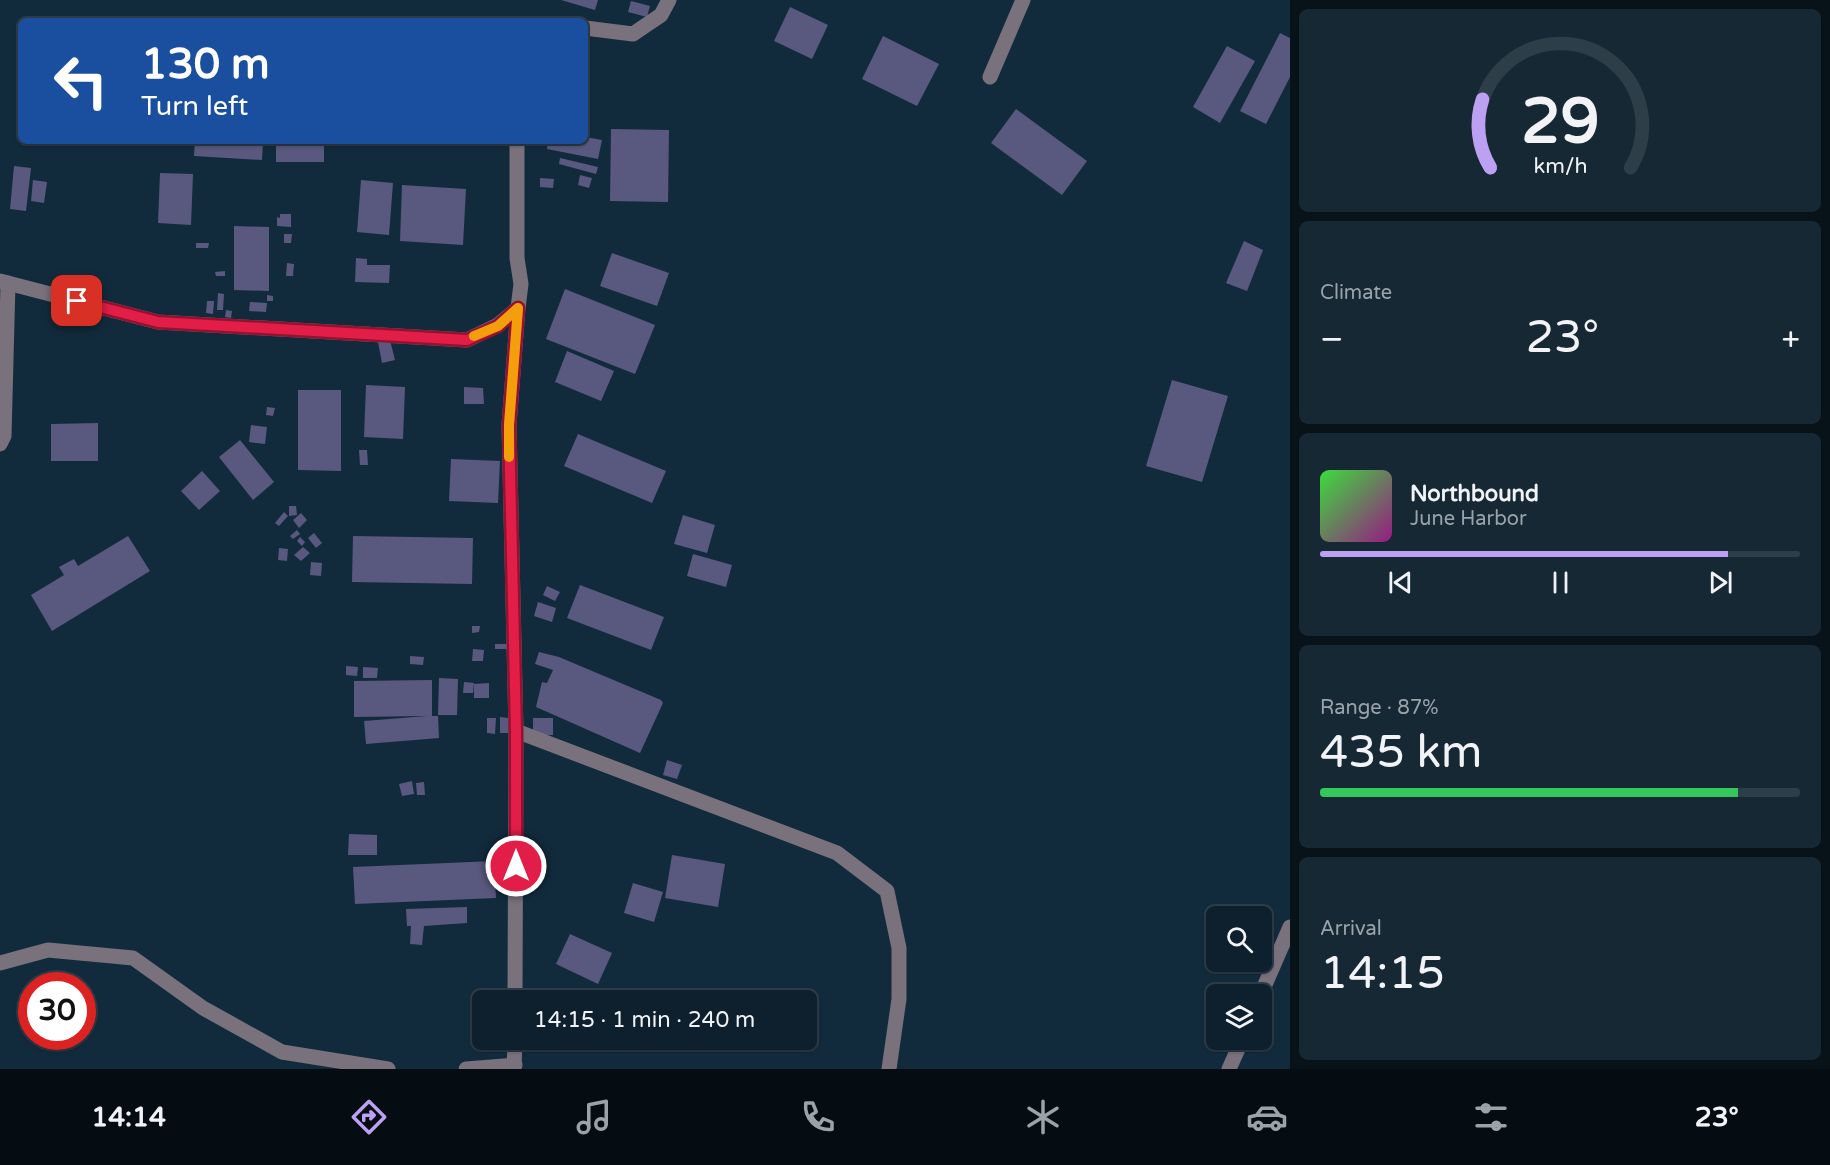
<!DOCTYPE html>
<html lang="en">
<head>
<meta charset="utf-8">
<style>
	:root { --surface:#0e202d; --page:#172835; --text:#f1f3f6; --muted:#9ba3aa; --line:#2e3e49; --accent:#bca0f2 }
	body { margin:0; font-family:"Varela Round",sans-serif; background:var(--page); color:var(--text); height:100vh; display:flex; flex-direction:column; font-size:22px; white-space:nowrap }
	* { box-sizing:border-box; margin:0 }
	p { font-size:20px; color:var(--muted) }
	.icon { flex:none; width:33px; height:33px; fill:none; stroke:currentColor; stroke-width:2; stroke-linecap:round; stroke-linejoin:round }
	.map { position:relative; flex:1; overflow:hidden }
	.side { display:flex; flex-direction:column; gap:9px; padding:9px; background:#081219; width:540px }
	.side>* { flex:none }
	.banner { position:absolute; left:18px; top:18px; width:570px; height:126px; border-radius:9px; box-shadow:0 2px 4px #0004,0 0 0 2px var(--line); background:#1a4fa0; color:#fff; overflow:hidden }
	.tools { position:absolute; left:1206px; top:906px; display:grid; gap:12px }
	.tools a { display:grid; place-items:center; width:66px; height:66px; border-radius:9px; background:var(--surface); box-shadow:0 2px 4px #0004,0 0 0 2px var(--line); font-size:30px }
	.speed { position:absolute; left:18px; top:972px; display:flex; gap:12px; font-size:30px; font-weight:700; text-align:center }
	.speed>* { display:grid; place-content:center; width:78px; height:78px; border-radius:50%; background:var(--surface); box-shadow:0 2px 4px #0004,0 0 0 2px var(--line); line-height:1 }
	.speed .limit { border:9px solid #d22; background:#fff; color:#111 }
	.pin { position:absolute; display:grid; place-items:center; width:51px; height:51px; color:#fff; margin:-26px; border-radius:12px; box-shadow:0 3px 9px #0006 }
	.me { position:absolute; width:66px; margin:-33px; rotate:0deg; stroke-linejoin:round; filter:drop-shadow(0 0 4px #0008) }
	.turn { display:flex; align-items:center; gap:21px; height:126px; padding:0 24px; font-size:27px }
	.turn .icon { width:78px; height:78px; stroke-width:2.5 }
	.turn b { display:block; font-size:42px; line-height:51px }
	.big { font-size:45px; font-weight:600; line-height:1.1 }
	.side .tile { flex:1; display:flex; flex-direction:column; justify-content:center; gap:9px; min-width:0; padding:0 21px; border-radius:9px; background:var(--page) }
	.side .dial { align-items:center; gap:0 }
	.dial svg { height:156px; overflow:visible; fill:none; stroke:var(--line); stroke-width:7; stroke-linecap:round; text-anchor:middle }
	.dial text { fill:var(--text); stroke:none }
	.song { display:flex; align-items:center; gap:18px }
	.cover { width:72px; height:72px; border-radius:9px; background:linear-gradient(135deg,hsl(120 70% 55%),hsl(310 70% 35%)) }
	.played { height:6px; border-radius:3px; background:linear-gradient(90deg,var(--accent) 85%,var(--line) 85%) }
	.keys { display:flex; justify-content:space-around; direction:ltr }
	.heat { display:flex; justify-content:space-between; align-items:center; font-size:33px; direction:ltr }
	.charge { height:9px; border-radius:4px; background:linear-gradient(90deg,#34c759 87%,var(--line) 0) }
	.trip { position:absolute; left:472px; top:990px; width:345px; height:60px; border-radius:9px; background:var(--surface); box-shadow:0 2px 4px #0004,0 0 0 2px var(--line); font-weight:600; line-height:60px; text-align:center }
	.menu { display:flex; height:96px; justify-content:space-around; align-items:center; background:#060d12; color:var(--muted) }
	.menu .icon { width:42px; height:42px }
	.menu .selected { color:var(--accent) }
	.menu b { font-size:27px; color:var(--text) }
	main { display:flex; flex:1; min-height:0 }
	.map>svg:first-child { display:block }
	.building { fill:#59587e }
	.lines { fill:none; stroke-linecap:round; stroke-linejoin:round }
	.minor { stroke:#79717c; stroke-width:15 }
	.route-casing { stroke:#92132f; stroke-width:15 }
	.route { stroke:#e11d48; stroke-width:10 }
	.slow { stroke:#f59e0b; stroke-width:10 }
</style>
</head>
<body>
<main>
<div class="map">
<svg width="1290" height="1069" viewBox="0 0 1290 1069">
	<rect width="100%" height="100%" fill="#122b3c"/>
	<g class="building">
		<path d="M561 0H598L595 10Z"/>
		<path d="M631 1 650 6 647 17 628 12Z"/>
		<path d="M790 7 828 25 812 59 774 41Z"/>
		<path d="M1280 33 1290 38V77L1266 124 1240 111Z"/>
		<path d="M883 36 939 64 917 106 862 79Z"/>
		<path d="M1227 46 1255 61 1220 123 1193 107Z"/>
		<path d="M1016 109 1087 161 1062 195 991 143Z"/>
		<path d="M611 129 669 130 668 202 610 201Z"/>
		<path d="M585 137 602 140 598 159 547 149 548 141H585Z"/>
		<path d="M195 141H263L262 160 194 156Z"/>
		<rect x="276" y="141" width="48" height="21"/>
		<path d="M560 158 598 167 596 174 559 164Z"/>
		<path d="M14 166 31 168 26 211 10 209Z"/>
		<path d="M160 173 193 174 191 225 158 223Z"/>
		<path d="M580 175 592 178 589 188 578 185Z"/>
		<path d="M540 178 554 179 553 188 540 187Z"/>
		<path d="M33 180 47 182 44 203 31 201Z"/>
		<path d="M361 180 393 183 389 235 357 232Z"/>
		<path d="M402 185 466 189 463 245 400 241Z"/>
		<path d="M280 214H291V227L277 226V217L280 218Z"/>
		<path d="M234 226 269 227V291L234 290Z"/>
		<path d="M284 234H292L291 243H284Z"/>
		<path d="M1244 241 1263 250 1247 291 1226 283Z"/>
		<path d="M196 243H209L208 248H196Z"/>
		<path d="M612 253 669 273 657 306 600 286Z"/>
		<path d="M356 258 367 259V265H390L389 283 355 282Z"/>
		<path d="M287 263 294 264 293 276H286Z"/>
		<path d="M225 271V276H216L215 272Z"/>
		<path d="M565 289 655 325 635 374 546 339Z"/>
		<path d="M218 293 224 294 223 310H217Z"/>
		<path d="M267 295 273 296V301H267Z"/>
		<path d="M207 301H214L213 314 206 313Z"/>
		<path d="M250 302 267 303 266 312 249 311Z"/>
		<path d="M226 310 232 311 231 318 225 317Z"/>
		<path d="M390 340 395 360 382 363 378 342Z"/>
		<path d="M567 351 614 371 601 401 555 382Z"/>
		<path d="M1172 380 1228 396 1202 482 1146 466Z"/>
		<path d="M366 385 405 387 403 439 364 437Z"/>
		<path d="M464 387 483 388 484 404H464Z"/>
		<path d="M298 390H341V471L298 470Z"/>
		<path d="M267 407 275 408 273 416 266 415Z"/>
		<path d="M98 423V461H51V424Z"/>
		<path d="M251 425 267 427 265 444 249 442Z"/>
		<path d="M578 434 666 471 652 503 564 466Z"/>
		<path d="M240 440 274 482 253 500 219 457Z"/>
		<path d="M359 450H367L368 465H360Z"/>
		<path d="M451 459 500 461 498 503 449 501Z"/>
		<path d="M202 471 220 491 199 510 181 491Z"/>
		<path d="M289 506H296L297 515 289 516Z"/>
		<path d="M284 512 288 516 279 526 275 523Z"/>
		<path d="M301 513 307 520 299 528 293 520Z"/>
		<path d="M683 515 715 525 707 553 674 544Z"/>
		<path d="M297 530 300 534 293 539 290 536Z"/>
		<path d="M314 533 322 543 316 548 308 538Z"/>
		<path d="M128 536 150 571 52 631 31 595 64 575 59 567 74 559 78 566Z"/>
		<path d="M353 536 473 538 472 584 352 582Z"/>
		<path d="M300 537 305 542 302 546 297 541Z"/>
		<path d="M303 547 310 553 301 561 294 555Z"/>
		<path d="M279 548 288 549 287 561 278 560Z"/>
		<path d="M693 554 732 565 726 587 687 576Z"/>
		<path d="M311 562 322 563 321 576 310 575Z"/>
		<path d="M580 585 664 617 651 650 567 618Z"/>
		<path d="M547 586 560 592 555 601 543 595Z"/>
		<path d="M538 602 556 608 552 622 534 616Z"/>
		<path d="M472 626H480L479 632 472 633Z"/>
		<rect x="495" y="644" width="15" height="5"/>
		<path d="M473 649 484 650 483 661H472Z"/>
		<path d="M539 652 559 657 661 700 663 703 640 753 536 707 542 682 547 683 553 670 535 664Z"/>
		<path d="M410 656 424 657 423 665 410 664Z"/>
		<path d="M346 666 358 667 357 676 346 675Z"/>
		<path d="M363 667 378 668 377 678H363Z"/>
		<path d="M439 678 458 679 457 715H438Z"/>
		<path d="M432 680V716H438L439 738 366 744 364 721 427 716 354 717V681Z"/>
		<path d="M464 682 474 683 473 693H463Z"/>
		<path d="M489 683V698H474V684Z"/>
		<path d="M500 717 508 718V733H500Z"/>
		<path d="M487 718H496L495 734 487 733Z"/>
		<rect x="533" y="718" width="20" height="17"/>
		<path d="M667 760 682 765 677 779 663 775Z"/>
		<path d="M412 781 414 794 402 796 399 784Z"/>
		<path d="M424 782 425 795H417L416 783Z"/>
		<path d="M349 834 377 835V855H348Z"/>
		<path d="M672 855 725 864 718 907 665 898Z"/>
		<path d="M494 861 496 898 355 904 353 867Z"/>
		<path d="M633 883 663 892 654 922 624 913Z"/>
		<path d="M467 907V923L424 926 422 945 410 944 411 926H407L406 909Z"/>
		<path d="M570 934 612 953 598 984 556 964Z"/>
	</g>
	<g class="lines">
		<g class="minor">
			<path d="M585 28 633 34 661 15 669 0"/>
			<path d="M990 77 1023 0"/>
			<path d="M0 281 158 322 467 340 498 325 518 308 521 284 517 258V141"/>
			<path d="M0 444 4 436 8 283"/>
			<path d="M516 731 837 853 887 891 899 948V999L889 1069"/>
			<path d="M0 963 48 950 133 958 203 1008 282 1052 388 1069"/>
			<path d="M1261 994 1290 927"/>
			<path d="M515 1000 516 731 509 425 518 308"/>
			<path d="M466 1069 515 1065"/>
			<path d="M514 1069 515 1040"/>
			<path d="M1229 1069 1242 1040"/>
		</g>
	</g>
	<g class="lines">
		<g class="route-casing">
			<path id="route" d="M77 301 158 322 467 340 498 326 518 308 509 425 516 731V866"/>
		</g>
		<use href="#route" class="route"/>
		<path class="slow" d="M474 336 498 326 518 308 509 425V457"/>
	</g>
</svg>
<div class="tools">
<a><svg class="icon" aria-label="search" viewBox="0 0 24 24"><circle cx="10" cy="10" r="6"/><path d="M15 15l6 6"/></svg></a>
<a><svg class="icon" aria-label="layers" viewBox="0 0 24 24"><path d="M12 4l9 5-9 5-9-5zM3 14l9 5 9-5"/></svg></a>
</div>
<div class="speed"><div class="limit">30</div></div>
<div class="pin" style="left:77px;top:301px;background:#d93025"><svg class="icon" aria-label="arrive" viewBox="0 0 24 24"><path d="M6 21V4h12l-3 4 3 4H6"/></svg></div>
<svg class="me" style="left:516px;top:866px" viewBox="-20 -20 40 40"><circle r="17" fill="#e11d48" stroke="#fff" stroke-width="3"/><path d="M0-11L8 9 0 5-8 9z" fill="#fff"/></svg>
<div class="trip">14:15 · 1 min · 240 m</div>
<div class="banner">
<div class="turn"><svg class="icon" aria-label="left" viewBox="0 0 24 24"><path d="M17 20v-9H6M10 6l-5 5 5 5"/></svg><div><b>130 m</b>Turn left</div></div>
</div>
</div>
<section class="side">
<div class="tile dial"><svg viewBox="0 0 100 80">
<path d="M14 69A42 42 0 1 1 86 69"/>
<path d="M14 69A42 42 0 0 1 10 34" stroke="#bca0f2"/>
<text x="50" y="56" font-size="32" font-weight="700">29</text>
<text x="50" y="72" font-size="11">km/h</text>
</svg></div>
<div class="tile"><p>Climate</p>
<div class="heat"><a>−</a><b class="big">23°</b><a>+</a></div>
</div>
<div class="tile">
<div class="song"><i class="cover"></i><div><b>Northbound</b><p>June Harbor</p></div></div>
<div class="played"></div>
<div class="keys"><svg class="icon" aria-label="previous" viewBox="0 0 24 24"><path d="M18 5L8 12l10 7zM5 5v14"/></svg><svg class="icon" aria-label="pause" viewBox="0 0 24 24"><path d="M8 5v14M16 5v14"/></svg><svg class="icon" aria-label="next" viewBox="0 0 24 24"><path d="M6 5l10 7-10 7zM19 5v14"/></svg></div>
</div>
<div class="tile"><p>Range · 87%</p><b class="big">435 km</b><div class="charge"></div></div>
<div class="tile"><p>Arrival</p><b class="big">14:15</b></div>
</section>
</main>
<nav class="menu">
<b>14:14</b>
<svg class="icon selected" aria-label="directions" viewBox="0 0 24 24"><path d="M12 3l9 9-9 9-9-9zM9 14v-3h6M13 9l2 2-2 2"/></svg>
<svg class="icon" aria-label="music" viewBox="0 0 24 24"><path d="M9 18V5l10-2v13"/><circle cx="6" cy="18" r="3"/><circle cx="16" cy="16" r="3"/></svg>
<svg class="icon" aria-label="phone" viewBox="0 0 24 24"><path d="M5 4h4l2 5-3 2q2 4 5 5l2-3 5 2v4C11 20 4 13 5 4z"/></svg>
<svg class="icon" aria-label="climate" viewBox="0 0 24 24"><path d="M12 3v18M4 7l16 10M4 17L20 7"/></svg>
<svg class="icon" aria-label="car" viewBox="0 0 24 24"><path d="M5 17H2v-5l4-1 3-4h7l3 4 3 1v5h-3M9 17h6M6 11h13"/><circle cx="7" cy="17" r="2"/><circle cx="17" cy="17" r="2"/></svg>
<svg class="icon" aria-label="filters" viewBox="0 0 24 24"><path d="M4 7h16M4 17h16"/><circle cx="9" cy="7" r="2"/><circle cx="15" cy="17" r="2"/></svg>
<b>23°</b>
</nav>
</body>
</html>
